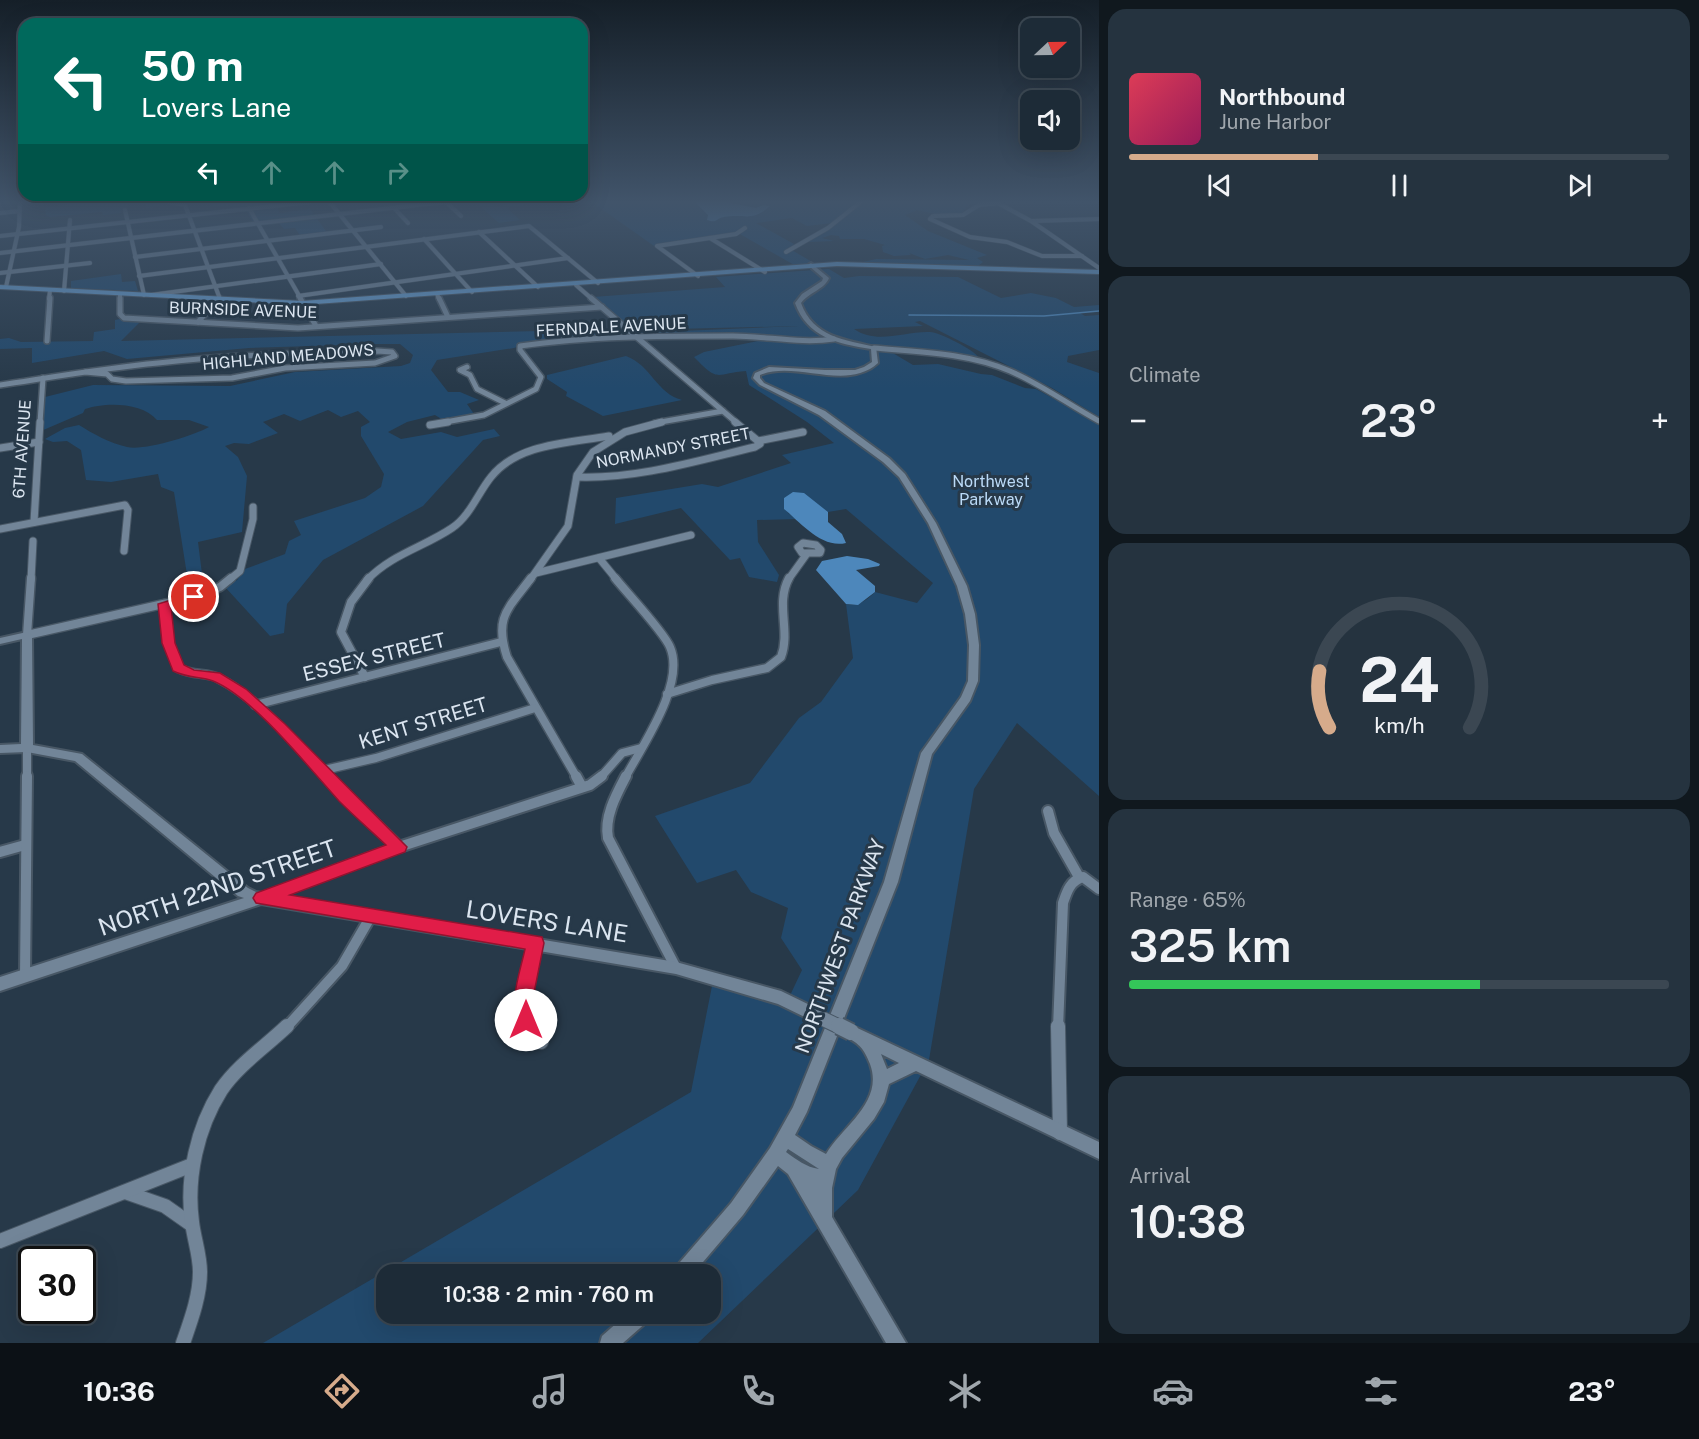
<!DOCTYPE html>
<html lang="en">
<head>
<meta charset="utf-8">
<style>
	:root { --surface:#1d2b37; --page:#25333f; --text:#f1f3f6; --muted:#a0a7ad; --line:#3b4752; --accent:#d6ab8b }
	body { margin:0; font-family:"Public Sans",sans-serif; background:var(--page); color:var(--text); height:100vh; display:flex; flex-direction:column; font-size:22px; white-space:nowrap }
	* { box-sizing:border-box; margin:0 }
	p { font-size:20px; color:var(--muted) }
	.icon { flex:none; width:33px; height:33px; fill:none; stroke:currentColor; stroke-width:2; stroke-linecap:round; stroke-linejoin:round }
	.map { position:relative; flex:1; overflow:hidden }
	.sheet { display:flex; flex-direction:column; gap:9px; padding:9px; background:#10181e; width:600px }
	.sheet>* { flex:none }
	.banner { position:absolute; left:18px; top:18px; width:570px; height:183px; border-radius:18px; box-shadow:0 6px 24px #0002,0 0 0 2px var(--line); background:#00695c; color:#fff; overflow:hidden }
	.needle { width:39px; rotate:68deg }
	.controls { position:absolute; left:1020px; top:18px; display:grid; gap:12px }
	.controls a { display:grid; place-items:center; width:60px; height:60px; border-radius:12px; background:var(--surface); box-shadow:0 6px 24px #0002,0 0 0 2px var(--line); font-size:30px }
	.speed { position:absolute; left:18px; top:1246px; display:flex; gap:12px; font-size:30px; font-weight:700; text-align:center }
	.speed>* { display:grid; place-content:center; width:78px; height:78px; border-radius:50%; background:var(--surface); box-shadow:0 6px 24px #0002,0 0 0 2px var(--line); line-height:1 }
	.speed .limit { border:3px solid #111; border-radius:9px; background:#fff; color:#111 }
	.pin { position:absolute; display:grid; place-items:center; width:51px; height:51px; color:#fff; margin:-26px; border:3px solid #fff; border-radius:50%; box-shadow:0 2px 6px #0007 }
	.me { position:absolute; width:66px; margin:-33px; rotate:0deg; stroke-linejoin:round; filter:drop-shadow(0 0 4px #0008) }
	.turn { display:flex; align-items:center; gap:21px; height:126px; padding:0 24px; font-size:27px }
	.turn .icon { width:78px; height:78px; stroke-width:2.5 }
	.turn b { display:block; font-size:42px; line-height:51px }
	.lanes { display:flex; align-items:center; height:57px; padding:0 24px; background:#0003; justify-content:center; gap:30px; direction:ltr }
	.lanes .off { opacity:.35 }
	.big { font-size:45px; font-weight:600; line-height:1.1 }
	.sheet .tile { flex:1; display:flex; flex-direction:column; justify-content:center; gap:9px; min-width:0; padding:0 21px; border-radius:18px; background:var(--page) }
	.sheet .dial { align-items:center; gap:0 }
	.dial svg { height:156px; overflow:visible; fill:none; stroke:var(--line); stroke-width:7; stroke-linecap:round; text-anchor:middle }
	.dial text { fill:var(--text); stroke:none }
	.song { display:flex; align-items:center; gap:18px }
	.cover { width:72px; height:72px; border-radius:9px; background:linear-gradient(135deg,hsl(350 70% 55%),hsl(330 70% 35%)) }
	.played { height:6px; border-radius:3px; background:linear-gradient(90deg,var(--accent) 35%,var(--line) 35%) }
	.keys { display:flex; justify-content:space-around; direction:ltr }
	.heat { display:flex; justify-content:space-between; align-items:center; font-size:33px; direction:ltr }
	.charge { height:9px; border-radius:4px; background:linear-gradient(90deg,#34c759 65%,var(--line) 0) }
	.trip { position:absolute; left:376px; top:1264px; width:345px; height:60px; border-radius:18px; background:var(--surface); box-shadow:0 6px 24px #0002,0 0 0 2px var(--line); font-weight:600; line-height:60px; text-align:center }
	.menu { display:flex; height:96px; justify-content:space-around; align-items:center; background:#0c1116; color:var(--muted) }
	.menu .icon { width:42px; height:42px }
	.menu .current { color:var(--accent) }
	.menu b { font-size:27px; color:var(--text) }
	main { display:flex; flex:1; min-height:0 }
	.map>svg:first-child { display:block }
	.green { fill:#22496c; fill-rule:evenodd }
	.water { fill:#4d87bb }
	.lines { fill:none; stroke-linecap:round; stroke-linejoin:round }
	.stream { stroke:#4d87bb; stroke-width:1.5 }
	.minor-far5-casing { stroke:#485765; stroke-width:5 }
	.minor-far4-casing { stroke:#485765; stroke-width:8 }
	.minor-far3-casing { stroke:#485765; stroke-width:9 }
	.minor-far2-casing { stroke:#485765; stroke-width:11 }
	.minor-far1-casing { stroke:#485765; stroke-width:14 }
	.minor-casing { stroke:#485765; stroke-width:16 }
	.tertiary-casing { stroke:#485765; stroke-width:4 }
	.primary-casing { stroke:#485765; stroke-width:2 }
	.minor-far5 { stroke:#728598; stroke-width:4 }
	.minor-far4 { stroke:#728598; stroke-width:5 }
	.minor-far3 { stroke:#728598; stroke-width:7 }
	.minor-far2 { stroke:#728598; stroke-width:8 }
	.minor-far1 { stroke:#728598; stroke-width:10 }
	.minor { stroke:#728598; stroke-width:14 }
	.tertiary { fill:#728598; fill-rule:evenodd }
	.primary { fill:#669dcf; fill-rule:evenodd }
	.tertiary-bridge-far1-casing { stroke:#485765; stroke-width:16; stroke-linecap:butt }
	.tertiary-bridge-casing { stroke:#485765; stroke-width:20; stroke-linecap:butt }
	.tertiary-bridge-far1 { stroke:#728598; stroke-width:14 }
	.tertiary-bridge { stroke:#728598; stroke-width:16 }
	.route { fill:#e11d48; stroke:#92132f; stroke-width:1.5 }
	.labels { text-anchor:middle; dominant-baseline:central; stroke-width:6; stroke-linejoin:round; paint-order:stroke }
	.far-street-label { font-size:16px; fill:#dbe5f0; stroke:#273949 }
	.far-park-label { font-size:16px; fill:#bbdaf7; stroke:#273949 }
	.street-label { font-size:20px; fill:#dbe5f0; stroke:#273949 }
	.near-street-label { font-size:24px; fill:#dbe5f0; stroke:#273949 }
</style>
</head>
<body>
<main>
<div class="map">
<svg width="1099" height="1343" viewBox="0 0 1099 1343">
	<rect width="100%" height="100%" fill="#273949"/>
	<g class="green">
		<path d="M67 200H170L163 201 159 207 146 208 145 202 129 204 126 211H120L122 213 103 215 102 212 50 217 46 215 45 207 67 205Z"/>
		<path d="M210 200H303L305 203 276 207 280 213 310 209 328 234 301 237 295 228 284 229 279 223 255 226 245 208 233 209 230 205 213 207Z"/>
		<path d="M481 200 499 207 516 200H550L507 208 520 220 499 223 474 201Z"/>
		<path d="M589 200H858L832 223 807 226 792 218 756 223 794 244 790 249 814 263 796 266 738 233 654 246Z"/>
		<path d="M863 200H988L989 202 968 205 962 213 935 214 917 210 905 215 928 231 987 255 977 258 983 262 978 266 863 262 876 259 969 260 948 255 925 259 909 253 911 255 894 256 883 252 882 246 885 245 864 239H840L839 236 831 235 822 238 834 241 808 242 855 209Z"/>
		<path d="M829 269 844 278 859 276 958 277 1001 298 1031 293 1056 298 1074 307 1099 305V311L1080 313 1085 316 1099 315V350L1068 356 1067 362 1099 373V417L1052 388 920 321 915 322 923 326 854 329C877 345 904 331 930 332 939 332 976 351 978 357L945 351 881 346 913 365 938 364 981 374 992 375 1025 388 1036 389 1099 423V796L1017 723 974 789 929 1060 858 1190 698 1343H263L691 1092 713 981 786 1004 802 970 781 938 788 908 751 892 736 870 697 883 655 816 750 783 799 718 821 702 853 658 846 604C858 607 867 600 875 592L917 603 933 583 846 509 828 512C809 501 806 487 784 498L788 513 798 519 757 520 758 542 779 575 777 582 749 577 740 558 730 560 681 508 615 524 616 498 702 484 718 487 791 463 782 455 834 443 807 422 749 385 746 371C715 373 720 384 694 357L704 352 758 341 750 334 639 336 633 333 799 326 633 330 593 297 725 287 716 277ZM387 1275H711V1314H387Z"/>
		<path d="M121 274 122 282 135 281 138 291 71 288V281Z"/>
		<path d="M120 319 142 320 121 341 623 329 630 335 534 341 514 348 437 360 431 370 448 392H460L479 400 467 404 474 414 443 420 435 415 407 422 388 432 401 439 441 432 457 437 494 429 500 436 483 440 423 506 323 560 287 604 284 633 270 636 225 587 237 580 245 569 285 554 289 541 301 535 294 521 365 498 381 487 384 474 361 436V427L370 422 358 411 341 417 328 410 300 421 284 414 263 422 278 433 249 444 234 443 225 446 238 457 247 476 242 532 198 542 204 590 190 594 174 492 161 487 158 474 111 482 86 480 81 450 67 441 53 442 45 439 65 428 79 425C93 434 110 443 127 447 144 451 193 436 209 427L189 420H157C142 402 105 402 85 409L83 413 41 431 45 397 93 385 230 386 295 372 401 366 410 363 413 355 400 344H378L249 348 127 359 104 351 32 363V348L0 349V339L9 338 21 342 93 341 94 332 115 329V320Z"/>
		<path d="M626 356C651 365 657 394 682 400L603 416 566 396 567 392 547 379V375Z"/>
	</g>
	<g class="water">
		<path d="M693 200H716L756 208 763 205 770 206C751 223 746 213 724 217 716 218 717 224 707 220L708 215Z"/>
		<path d="M793 492 804 493 828 512V522L842 534 846 543C822 549 800 522 784 509V498Z"/>
		<path d="M847 556 868 559 880 564 879 566 856 570 875 586V592L858 605 846 604 816 570 822 561Z"/>
	</g>
	<g class="lines">
		<path class="stream" d="M909 315 1044 316 1099 311"/>
		<g class="minor-far5-casing">
			<g id="minor-far5">
				<path d="M328 200 406 296"/>
				<path d="M163 201 185 205 220 299"/>
				<path d="M446 202 461 216"/>
				<path d="M996 202 1031 221 1099 268"/>
				<path d="M999 203 979 205 963 215 933 216 930 219 970 237 1007 242 1042 256H1082"/>
				<path d="M249 208 301 299"/>
				<path d="M394 208 408 223"/>
				<path d="M125 210 144 295"/>
				<path d="M0 213 20 211"/>
				<path d="M1032 221 1099 219"/>
				<path d="M479 232 538 287"/>
				<path d="M0 236 329 200"/>
				<path d="M710 238 765 272"/>
				<path d="M424 239 472 292"/>
				<path d="M786 252 828 228 863 200"/>
				<path d="M0 253 462 200"/>
				<path d="M135 257 381 227"/>
				<path d="M0 273 90 263"/>
				<path d="M139 276 529 226 598 283"/>
				<path d="M698 276 657 246 736 234 745 228"/>
				<path d="M576 285 592 299"/>
				<path d="M6 287 19 227 20 200"/>
				<path d="M64 291 70 220"/>
				<path d="M120 294V299"/>
				<path d="M437 294 439 299"/>
				<path d="M151 295 381 264"/>
				<path d="M298 296 568 258"/>
				<path d="M49 299 50 290"/>
			</g>
		</g>
		<g class="minor-far4-casing">
			<g id="minor-far4">
				<path d="M120 298V314L124 318 298 328 602 307"/>
				<path d="M300 298 316 326"/>
				<path d="M439 298 448 317"/>
				<path d="M591 298 737 423"/>
				<path d="M198 322 219 298"/>
				<path d="M47 341 50 298"/>
				<path d="M874 348C920 352 968 353 1010 371 1041 384 1069 405 1099 421"/>
				<path d="M467 367 460 370 470 375 477 389 505 403"/>
				<path d="M0 385C53 377 105 368 158 363 231 355 304 353 377 351L392 352 395 356 375 363 285 368 232 378 126 381 112 379 107 374 85 372"/>
				<path d="M40 423 43 378"/>
				<path d="M440 423 484 415 536 389 541 377 520 350V346C589 336 662 336 733 336 767 336 800 344 834 339"/>
				<path d="M655 423 723 411"/>
			</g>
		</g>
		<g class="minor-far3-casing">
			<g id="minor-far3">
				<path d="M735 422 758 441"/>
				<path d="M430 425 448 422"/>
				<path d="M758 441 803 432"/>
				<path d="M0 448 39 442"/>
				<path d="M577 477C638 479 696 461 755 447L760 444 758 441"/>
				<path d="M34 522 40 422"/>
				<path d="M0 529 125 505 128 510 124 551"/>
				<path d="M803 543 816 545 821 550 820 553H802L798 547Z"/>
				<path d="M599 558 617 580"/>
				<path d="M536 573 691 535"/>
				<path d="M31 580 33 541"/>
				<path d="M229 580 240 571 253 519V507"/>
				<path d="M367 580C392 554 424 547 452 528 470 516 478 493 491 477 518 443 570 443 609 436"/>
				<path d="M530 580 568 526 577 475 593 452 625 432 662 422"/>
				<path d="M788 580 806 555"/>
			</g>
		</g>
		<g class="minor-far2-casing">
			<g id="minor-far2">
				<path d="M31 578 27 635 194 597 220 587 231 578"/>
				<path d="M531 578C508 609 494 617 507 657L577 778"/>
				<path d="M615 578C627 593 664 632 670 647 686 684 642 746 625 778"/>
				<path d="M165 604 168 643 178 668C193 676 208 672 218 678 261 700 294 743 327 778"/>
				<path d="M365 677 341 632 351 602 369 578"/>
				<path d="M667 694 712 680 767 668 781 657C791 631 775 604 789 578"/>
				<path d="M255 705 501 642"/>
				<path d="M320 771 376 758 535 708"/>
				<path d="M27 778V748"/>
				<path d="M600 778 622 753 641 748"/>
			</g>
		</g>
		<g class="minor-far1-casing">
			<g id="minor-far1">
				<path d="M326 776 399 847"/>
				<path d="M576 776 582 787"/>
				<path d="M626 776C616 795 604 817 608 838L676 968"/>
				<path d="M1048 811 1054 833 1079 877"/>
				<path d="M0 852 25 845"/>
				<path d="M263 898 399 847 590 785 602 776"/>
				<path d="M25 976 27 776"/>
				<path d="M286 1028 342 966 371 916"/>
				<path d="M531 1028C516 1005 530 969 535 943"/>
				<path d="M1058 1028 1063 903C1067 891 1070 881 1083 877L1099 889"/>
			</g>
		</g>
		<g class="minor-casing">
			<g id="minor">
				<path d="M530 1026 541 1042"/>
				<path d="M1058 1026 1060 1133"/>
				<path d="M125 1192 165 1206 192 1225"/>
				<path d="M0 1241 192 1165"/>
				<path d="M183 1343C191 1320 200 1296 200 1272 200 1255 194 1239 192 1222 186 1178 197 1128 221 1090 238 1065 265 1047 287 1026"/>
			</g>
		</g>
		<g class="tertiary-casing">
			<g id="tertiary">
				<path d="M811 263 829 278C825 289 808 293 801 303 813 337 845 340 876 347L878 363C846 392 796 360 760 375V378L764 383 825 411 889 458 905 474 936 523 967 586 975 614 979 645 978 681 970 701 932 754 898 882 807 1112 795 1135 811 1146 826 1154C843 1126 884 1102 870 1064 864 1049 860 1044 846 1037L844 1032 846 1027 851 1025 1099 1142V1159L916 1071 889 1084 884 1102 874 1119 842 1158 836 1169 832 1188V1217L906 1343H886L788 1174 778 1166 743 1215 692 1275H671L674 1269 731 1203 770 1148 793 1107 884 882 921 753 961 697 968 681 969 645 965 614 957 586 928 523 899 477 883 462 819 415 760 385 753 378 755 373 769 367 825 370H855L864 367 872 362 871 349C838 344 807 337 795 303L802 294 822 281 823 278 809 266V264ZM881 1054 899 1063 887 1069ZM788 1149 819 1169C806 1167 797 1160 786 1152Z"/>
				<path d="M27 632 32 635 33 745 82 754 248 888 256 892 676 962 781 991 820 1010 822 1015 820 1020 815 1022 778 1004 676 974 261 904 0 991V977L244 898 238 896 75 761 27 752 0 753V745L21 744 22 639 0 644V638Z"/>
				<path d="M627 1314H650L648 1321 623 1343H600L602 1336Z"/>
			</g>
		</g>
		<g class="primary-casing">
			<path id="primary" d="M837 262 1099 270V274L837 266 302 305 0 289V285L302 301Z"/>
		</g>
		<use href="#minor-far5" class="minor-far5"/>
		<use href="#minor-far4" class="minor-far4"/>
		<use href="#minor-far3" class="minor-far3"/>
		<use href="#minor-far2" class="minor-far2"/>
		<use href="#minor-far1" class="minor-far1"/>
		<use href="#minor" class="minor"/>
		<use href="#tertiary" class="tertiary"/>
		<use href="#primary" class="primary"/>
		<g class="tertiary-bridge-far1-casing">
			<path id="tertiary-bridge-far1" d="M815 1015 842 1028"/>
		</g>
		<g class="tertiary-bridge-casing">
			<path id="tertiary-bridge" d="M839 1026 851 1032"/>
		</g>
		<use href="#tertiary-bridge-far1" class="tertiary-bridge-far1"/>
		<use href="#tertiary-bridge" class="tertiary-bridge"/>
	</g>
	<linearGradient id="sky" x2="0" y2="1"><stop stop-color="#151f28"/><stop offset="0.52" stop-color="#41546a"/><stop offset="1" stop-color="#41546a" stop-opacity="0"/></linearGradient>
	<rect width="1099" height="388" fill="url(#sky)"/>
	<path class="route" d="M194 593 201 597 199 600 171 606 175 643 184 665 194 670 220 673 246 689 285 724 407 847 405 852 290 895 542 937 544 943 533 998 535 1020 532 1026 526 1029 519 1026C508 1002 520 973 525 949L256 903 253 898 256 893 386 845C370 830 354 816 339 801 309 768 253 697 213 681 200 676 190 679 173 671L162 643 158 604Z"/>
	<g class="labels">
		<g class="far-street-label">
			<text transform="translate(243 310) rotate(2)">BURNSIDE AVENUE</text>
			<text transform="translate(611 327) rotate(-3)">FERNDALE AVENUE</text>
			<text transform="translate(288 357) rotate(-5)">HIGHLAND MEADOWS</text>
			<text transform="translate(673 448) rotate(-11)">NORMANDY STREET</text>
			<text transform="translate(22 449) rotate(-86)">6TH AVENUE</text>
		</g>
		<g class="far-park-label">
			<text x="991" y="481">Northwest<tspan x="991" dy="18">Parkway</tspan></text>
		</g>
		<g class="street-label">
			<text transform="translate(374 657) rotate(-14)">ESSEX STREET</text>
			<text transform="translate(423 723) rotate(-17)">KENT STREET</text>
			<text transform="translate(840 946) rotate(-70)">NORTHWEST PARKWAY</text>
		</g>
		<g class="near-street-label">
			<text transform="translate(217 887) rotate(-19)">NORTH 22ND STREET</text>
			<text transform="translate(547 921) rotate(9)">LOVERS LANE</text>
		</g>
	</g>
</svg>
<div class="controls">
<a><svg class="needle" viewBox="-14 -14 28 28"><path d="M0-13l5 13h-10z" fill="#e53935"/><path d="M0 13l5-13h-10z" fill="#a0a7ad"/></svg></a>
<a><svg class="icon" aria-label="sound" viewBox="0 0 24 24"><path d="M4 9h4l5-4v14l-5-4H4zM17 9q2 3 0 6"/></svg></a>
</div>
<div class="speed"><div class="limit">30</div></div>
<div class="pin" style="left:194px;top:597px;background:#d93025"><svg class="icon" aria-label="arrive" viewBox="0 0 24 24"><path d="M6 21V4h12l-3 4 3 4H6"/></svg></div>
<svg class="me" style="left:526px;top:1020px" viewBox="-20 -20 40 40"><circle r="19" fill="#fff"/><path d="M0-13L10 11 0 6-10 11z" fill="#e11d48"/></svg>
<div class="trip">10:38 · 2 min · 760 m</div>
<div class="banner">
<div class="turn"><svg class="icon" aria-label="left" viewBox="0 0 24 24"><path d="M17 20v-9H6M10 6l-5 5 5 5"/></svg><div><b>50 m</b>Lovers Lane</div></div>
<div class="lanes"><svg class="icon" aria-label="left" viewBox="0 0 24 24"><path d="M17 20v-9H6M10 6l-5 5 5 5"/></svg><svg class="icon off" aria-label="ahead" viewBox="0 0 24 24"><path d="M12 20V5M6 11l6-6 6 6"/></svg><svg class="icon off" aria-label="ahead" viewBox="0 0 24 24"><path d="M12 20V5M6 11l6-6 6 6"/></svg><svg class="icon off" aria-label="right" viewBox="0 0 24 24"><path d="M7 20v-9h11M14 6l5 5-5 5"/></svg></div>
</div>
</div>
<section class="sheet">
<div class="tile">
<div class="song"><i class="cover"></i><div><b>Northbound</b><p>June Harbor</p></div></div>
<div class="played"></div>
<div class="keys"><svg class="icon" aria-label="previous" viewBox="0 0 24 24"><path d="M18 5L8 12l10 7zM5 5v14"/></svg><svg class="icon" aria-label="pause" viewBox="0 0 24 24"><path d="M8 5v14M16 5v14"/></svg><svg class="icon" aria-label="next" viewBox="0 0 24 24"><path d="M6 5l10 7-10 7zM19 5v14"/></svg></div>
</div>
<div class="tile"><p>Climate</p>
<div class="heat"><a>−</a><b class="big">23°</b><a>+</a></div>
</div>
<div class="tile dial"><svg viewBox="0 0 100 80">
<path d="M14 69A42 42 0 1 1 86 69"/>
<path d="M14 69A42 42 0 0 1 9 40" stroke="#d6ab8b"/>
<text x="50" y="56" font-size="32" font-weight="700">24</text>
<text x="50" y="72" font-size="11">km/h</text>
</svg></div>
<div class="tile"><p>Range · 65%</p><b class="big">325 km</b><div class="charge"></div></div>
<div class="tile"><p>Arrival</p><b class="big">10:38</b></div>
</section>
</main>
<nav class="menu">
<b>10:36</b>
<svg class="icon current" aria-label="directions" viewBox="0 0 24 24"><path d="M12 3l9 9-9 9-9-9zM9 14v-3h6M13 9l2 2-2 2"/></svg>
<svg class="icon" aria-label="music" viewBox="0 0 24 24"><path d="M9 18V5l10-2v13"/><circle cx="6" cy="18" r="3"/><circle cx="16" cy="16" r="3"/></svg>
<svg class="icon" aria-label="phone" viewBox="0 0 24 24"><path d="M5 4h4l2 5-3 2q2 4 5 5l2-3 5 2v4C11 20 4 13 5 4z"/></svg>
<svg class="icon" aria-label="climate" viewBox="0 0 24 24"><path d="M12 3v18M4 7l16 10M4 17L20 7"/></svg>
<svg class="icon" aria-label="car" viewBox="0 0 24 24"><path d="M5 17H2v-5l4-1 3-4h7l3 4 3 1v5h-3M9 17h6M6 11h13"/><circle cx="7" cy="17" r="2"/><circle cx="17" cy="17" r="2"/></svg>
<svg class="icon" aria-label="filters" viewBox="0 0 24 24"><path d="M4 7h16M4 17h16"/><circle cx="9" cy="7" r="2"/><circle cx="15" cy="17" r="2"/></svg>
<b>23°</b>
</nav>
</body>
</html>
